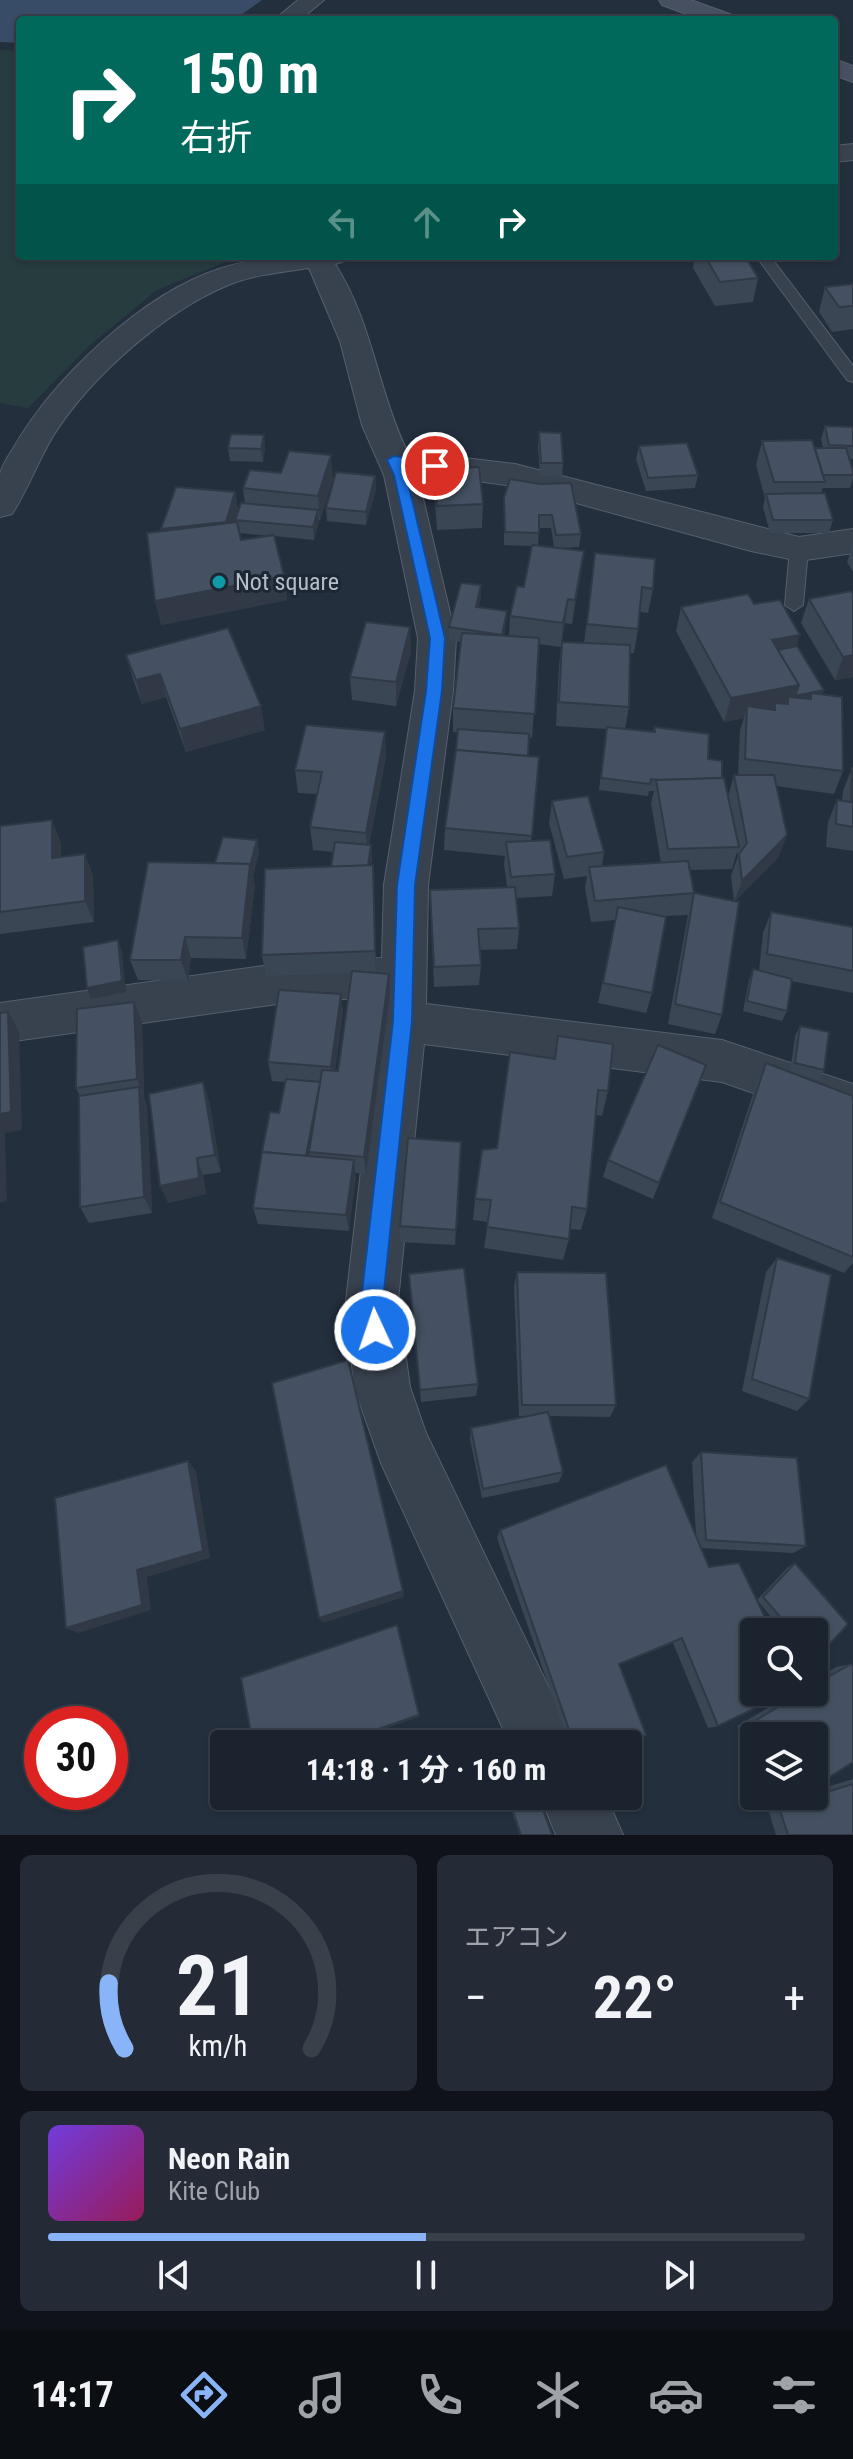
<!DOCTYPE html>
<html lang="ja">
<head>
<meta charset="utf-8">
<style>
	:root { --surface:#1b232e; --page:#242b36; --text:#f1f3f6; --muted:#a0a4aa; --line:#39404a; --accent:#8ab4f8 }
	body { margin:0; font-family:"Roboto Condensed","Noto Sans JP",sans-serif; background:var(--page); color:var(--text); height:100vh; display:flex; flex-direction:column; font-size:30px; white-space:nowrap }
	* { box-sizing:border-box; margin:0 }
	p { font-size:26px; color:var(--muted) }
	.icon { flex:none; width:44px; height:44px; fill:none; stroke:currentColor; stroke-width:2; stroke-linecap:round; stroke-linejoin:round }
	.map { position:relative; height:1835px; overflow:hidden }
	.details { display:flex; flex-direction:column; gap:20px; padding:20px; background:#0f1319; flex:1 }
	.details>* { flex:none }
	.top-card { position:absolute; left:16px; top:16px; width:822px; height:244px; border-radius:8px; box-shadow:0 2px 6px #0004,0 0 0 2px var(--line); background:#00695c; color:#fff; overflow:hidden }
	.buttons { position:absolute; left:740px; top:1618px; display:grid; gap:16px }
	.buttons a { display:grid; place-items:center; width:88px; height:88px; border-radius:8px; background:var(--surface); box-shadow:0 2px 6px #0004,0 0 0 2px var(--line); font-size:40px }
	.speed { position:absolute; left:24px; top:1706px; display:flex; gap:16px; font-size:40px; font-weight:700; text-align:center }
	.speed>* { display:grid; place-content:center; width:104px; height:104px; border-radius:50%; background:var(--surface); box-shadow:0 2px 6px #0004,0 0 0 2px var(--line); line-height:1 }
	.speed .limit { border:12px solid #d22; background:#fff; color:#111 }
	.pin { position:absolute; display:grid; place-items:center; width:68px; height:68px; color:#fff; margin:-34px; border:4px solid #fff; border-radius:50%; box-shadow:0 2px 8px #0007 }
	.me { position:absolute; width:88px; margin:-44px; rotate:357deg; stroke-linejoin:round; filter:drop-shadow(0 0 6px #0008) }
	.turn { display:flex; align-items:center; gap:28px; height:168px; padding:0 32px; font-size:36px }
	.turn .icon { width:104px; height:104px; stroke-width:2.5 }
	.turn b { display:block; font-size:56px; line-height:68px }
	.lanes { display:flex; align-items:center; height:76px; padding:0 32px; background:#0003; justify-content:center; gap:40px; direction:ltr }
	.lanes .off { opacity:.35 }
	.big { font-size:60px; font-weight:700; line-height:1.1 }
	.details .tile { flex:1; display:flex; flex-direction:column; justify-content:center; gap:12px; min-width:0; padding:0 28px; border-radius:12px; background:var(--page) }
	.details .dial { align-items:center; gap:0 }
	.dial svg { height:208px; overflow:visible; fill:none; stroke:var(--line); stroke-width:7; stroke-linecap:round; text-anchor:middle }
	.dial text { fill:var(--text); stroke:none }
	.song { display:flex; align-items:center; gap:24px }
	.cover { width:96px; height:96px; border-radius:12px; background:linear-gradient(135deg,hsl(260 70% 55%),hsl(330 70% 35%)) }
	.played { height:8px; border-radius:4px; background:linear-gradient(90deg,var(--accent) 50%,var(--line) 50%) }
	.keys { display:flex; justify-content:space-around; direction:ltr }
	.heat { display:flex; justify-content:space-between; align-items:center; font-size:44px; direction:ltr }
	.details .tiles { flex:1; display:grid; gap:20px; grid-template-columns:1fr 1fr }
	.tile:last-child { grid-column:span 2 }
	.trip { position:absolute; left:210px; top:1730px; width:432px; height:80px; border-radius:8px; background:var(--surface); box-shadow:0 2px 6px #0004,0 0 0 2px var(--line); font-weight:700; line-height:80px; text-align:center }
	.dock { display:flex; height:128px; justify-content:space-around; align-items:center; background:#0b0e12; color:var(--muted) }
	.dock .icon { width:56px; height:56px }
	.dock .current { color:var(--accent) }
	.dock b { font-size:36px; color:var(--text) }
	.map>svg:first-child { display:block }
	.green { fill:#263c3f }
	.water { fill:#394c67 }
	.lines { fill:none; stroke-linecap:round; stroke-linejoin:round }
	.lane-casing { stroke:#565f6c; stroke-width:2 }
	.street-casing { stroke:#565f6c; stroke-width:2 }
	.secondary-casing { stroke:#565f6c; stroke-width:2 }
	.lane { fill:#38414e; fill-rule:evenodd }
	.street { fill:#38414e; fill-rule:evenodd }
	.secondary { fill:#465061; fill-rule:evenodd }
	.wall { fill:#3b4654; fill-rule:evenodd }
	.shaded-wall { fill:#303945 }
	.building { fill:#455162; stroke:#303945; stroke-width:2 }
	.route { fill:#1a73e8; stroke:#114b97; stroke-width:2 }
	.culture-dot { fill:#0f9aa8; stroke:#1d2633; stroke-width:3 }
	.labels { text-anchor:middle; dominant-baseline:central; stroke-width:6; stroke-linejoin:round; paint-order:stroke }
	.poi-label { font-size:24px; fill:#b4bcc9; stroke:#1d2633; text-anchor:start }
</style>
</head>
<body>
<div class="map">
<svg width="853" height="1835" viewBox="0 0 853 1835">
	<rect width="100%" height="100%" fill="#242f3e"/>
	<path class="green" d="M0 50 20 51V256H240L157 290 89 346 28 408 0 403Z"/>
	<path class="water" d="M0 0H262L234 20H20V43L0 42Z"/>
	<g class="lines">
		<g class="lane-casing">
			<g id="lane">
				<path d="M756 256H770L853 366V382L847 380Z"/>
				<path d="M799 543 808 549 803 605 794 611 785 605 790 549Z"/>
			</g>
		</g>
		<g class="street-casing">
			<g id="street">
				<path d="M298 0H324L300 20H274Z"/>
				<path d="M853 144V160L834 162V146Z"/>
				<path d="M346 256 342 262 335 264C372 321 378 391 407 451L515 464 799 537 853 529V553L799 561 751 551 514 486 417 473 456 638 453 691 428 885 426 1004 722 1040 853 1084V1128L722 1082 424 1044 398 1301 410 1387 426 1433 576 1744H510L381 1463 354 1387 346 1301 381 997 292 1002 0 1043V1003L292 962 382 958 384 885 415 691 418 638 384 475 362 425 340 341 309 268C281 272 252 275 226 286 164 312 91 377 55 433 39 458 29 488 12 514L0 517C0 504 0 487 0 474 2 465 9 455 14 447 54 378 142 294 219 269 261 255 302 256 346 256Z"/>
				<path d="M540 1796H606L623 1835H556Z"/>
			</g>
		</g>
		<g class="secondary-casing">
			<g id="secondary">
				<path d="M659 0H691L732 15 735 20H703L662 5Z"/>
				<path d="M834 59 853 66V82L834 75Z"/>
			</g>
		</g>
		<use href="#lane" class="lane"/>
		<use href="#street" class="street"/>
		<use href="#secondary" class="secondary"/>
	</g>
	<g class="wall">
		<path d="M695 256H745L758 278 753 302 715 306 693 268Z"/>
		<path d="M853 284V329L832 332 819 312 825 287Z"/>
		<path d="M825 426 853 427V459H850L853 471V478L850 488H823L821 493 833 520 829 533H770L763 507 765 498 756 465 762 441 823 448 821 439Z"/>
		<path d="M539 432 563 463 562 477 540 476 538 446Z"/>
		<path d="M264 435 265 448 263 462 230 461 228 448Z"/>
		<path d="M639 446 698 475 695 488 646 491 636 459Z"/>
		<path d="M434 464 452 468 483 504 482 528 437 530 434 488Z"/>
		<path d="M375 476 376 489 366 525 327 521 326 508Z"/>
		<path d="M333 479 320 520H319L314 540 274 536 284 576 287 600 161 625V529L235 492 238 511 245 504 243 488ZM240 533 269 536 241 540Z"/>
		<path d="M510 479 581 534 579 547 559 548 584 551 572 624 565 623 561 647 539 644 532 738 529 737 528 756 539 757 531 841 555 874 552 896 516 898 519 928 517 949 479 950 481 965 479 985 434 987 430 890 507 887 504 864 505 856 444 850 445 828 458 732H453V708L461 642 449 640V627L481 598 478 607 507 611 504 636H509L510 616 524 587 532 546 504 545V498ZM539 528H551L554 547 538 545Z"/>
		<path d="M853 544V572L847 562Z"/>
		<path d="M595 553 653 589 648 613 640 612 638 629 634 653H629V707L625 729 653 732 654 727 708 759 722 778 728 796 734 775H738L740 730 744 718 724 722 676 631 681 607 754 604 797 646 822 695 843 771 834 794 776 786 787 835 778 858 735 901 722 1015 715 1034 668 1024 688 915 663 916 652 993 646 1013 598 1003 616 920 591 922 585 888 587 876 564 879 549 823 552 801 604 852 602 866 661 863 651 803 654 791H649L648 796 599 790 606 729 556 726 559 665 562 642 584 643ZM737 852 738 856 731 876 734 901 694 893 690 870 732 869Z"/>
		<path d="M853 594V677L835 680 801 623 809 599Z"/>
		<path d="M411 651 396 706 352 700 350 677Z"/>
		<path d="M126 655 265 730 186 752 166 697 142 704 133 679Z"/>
		<path d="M386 756 369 845H371L372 857 371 866 374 887 376 972H367L389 974 390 994 366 1174 355 1173 349 1231 258 1224 253 1208 279 1113 285 1082 272 1081 268 1062 341 994 343 1014 335 1070 338 1071 352 973 266 976 262 955 331 867 333 852 313 850 310 827 317 794 298 793 295 770Z"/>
		<path d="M852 768H853V851L826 847 828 822 837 800 842 801 843 791Z"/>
		<path d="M0 826 61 843V857L85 854 93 876 94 922 0 934Z"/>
		<path d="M257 840 259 852 253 876 255 885 246 959 191 958 188 981 138 980 130 960Z"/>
		<path d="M771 912 853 927V993L791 981 787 1011 782 1021 743 1011 749 980 753 969 759 971 763 933Z"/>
		<path d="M134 1002 142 1022 144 1098 147 1105 152 1213 89 1223 80 1207V1096L76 1088Z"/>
		<path d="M800 1026 824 1070 819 1080 797 1075 853 1096V1263L844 1273 712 1218 757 1082 766 1063 790 1072 795 1036Z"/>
		<path d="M558 1036 608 1091 602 1116 596 1115 587 1209 581 1230 570 1229 569 1239 563 1260 484 1248 488 1222 473 1220 475 1199 497 1148 554 1059Z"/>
		<path d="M706 1065 653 1199 603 1177 608 1160Z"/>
		<path d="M209 1100 221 1172 203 1175 206 1194 168 1203Z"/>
		<path d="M461 1142 455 1245 400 1242V1226Z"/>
		<path d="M777 1258 809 1399 797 1411 742 1391 766 1272Z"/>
		<path d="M517 1272 616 1405 610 1417 549 1416 563 1472 559 1482 482 1498 470 1439 471 1428 527 1416H519L514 1287Z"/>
		<path d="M409 1274 478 1384 476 1396 421 1402Z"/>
		<path d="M701 1452 797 1458 806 1546 793 1553 701 1548 709 1567 739 1563 757 1600 788 1567 795 1563 848 1624 816 1659H814V1632H784L757 1600 772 1632H754V1692H789L718 1726 708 1728 673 1643 619 1665 646 1735 626 1744H569L497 1538 500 1530 666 1465 696 1536 692 1462Z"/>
		<path d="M851 1664 853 1667V1762L814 1787V1736H754V1759L737 1726 795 1692H814V1680L836 1667Z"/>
		<path d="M853 1779V1835H776L767 1806 780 1802 776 1801 773 1796H814V1791Z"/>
		<path d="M519 1796H538L552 1835H520L508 1801Z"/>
	</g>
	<g class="shaded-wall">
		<path d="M264 435 265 448 263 462 261 449Z"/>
		<path d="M331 455 333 479 320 520 318 496Z"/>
		<path d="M375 476 376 489 366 525V512Z"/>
		<path d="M235 492 239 516 235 520 236 526 230 546 226 522Z"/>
		<path d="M318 510 319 523 314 540 313 527Z"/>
		<path d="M584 551 581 576 572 624 575 600Z"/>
		<path d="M284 576 287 600 161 625 155 601Z"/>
		<path d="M481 585V598L475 620 476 607Z"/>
		<path d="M568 599 565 623 561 647 563 623Z"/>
		<path d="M507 611 506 624 501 647 502 635Z"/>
		<path d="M410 627 411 651 396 706V682Z"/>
		<path d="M800 635 793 658 775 662 772 640Z"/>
		<path d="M853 655V677L835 680 843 657Z"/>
		<path d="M160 674 166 697 142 704 136 680Z"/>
		<path d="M799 685 824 690 819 703 811 699V693L807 705 788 704V697L784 710 775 703 772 712 747 706 744 718 724 722 731 698Z"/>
		<path d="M261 706 265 730 186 752 180 729Z"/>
		<path d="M385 732 386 756 367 855 366 833Z"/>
		<path d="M52 820 61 843V880L52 858Z"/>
		<path d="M787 835 778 858 734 902 742 881Z"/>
		<path d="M257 840 259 852 253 876 255 885 246 959 242 938 249 872Z"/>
		<path d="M371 845 372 857 368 881 367 869Z"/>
		<path d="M85 854 93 876 94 922 85 901Z"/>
		<path d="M373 865 374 887 376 972 375 951Z"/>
		<path d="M185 937 191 958 188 981 181 960Z"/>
		<path d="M118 940 122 951 126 992 91 999 87 988Z"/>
		<path d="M389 974 390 994 366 1174 364 1157Z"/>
		<path d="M341 994 343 1014 333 1085 331 1067Z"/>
		<path d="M134 1002 142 1022 144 1098 137 1079Z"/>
		<path d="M8 1012 19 1031 22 1130 5 1133 7 1201 0 1203V1114Z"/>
		<path d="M203 1082 209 1100 221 1172 215 1155Z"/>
		<path d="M320 1082 309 1152 310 1156 305 1159Z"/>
		<path d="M139 1087 147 1105 152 1213 144 1197Z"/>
		<path d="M197 1158 203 1175 206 1194 168 1203 160 1186Z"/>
		<path d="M354 1160 356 1177 349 1231 346 1215Z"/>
		<path d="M188 1461 196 1471 210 1558 147 1577 151 1610 78 1633 66 1628 137 1570Z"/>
		<path d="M403 1591 404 1597 323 1623 319 1618Z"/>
		<path d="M419 1715V1717L341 1744H335Z"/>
	</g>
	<g class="building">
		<path d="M705 256H745L758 278 720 282Z"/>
		<path d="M853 284V306L839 307 825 287Z"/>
		<path d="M825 426 853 427V446L829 445Z"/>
		<path d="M539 432 561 433 563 463H541Z"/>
		<path d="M231 434 264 435 261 449 228 448Z"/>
		<path d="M812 440 825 482H774L762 441Z"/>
		<path d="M687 443 698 475 648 478 639 446Z"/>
		<path d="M815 448H846L853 471V475H823Z"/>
		<path d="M289 451 331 455 318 496 243 488 250 470 281 473Z"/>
		<path d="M451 463 452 468 479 467 483 504 437 506 434 464Z"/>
		<path d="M336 472 375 476 366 512 326 508Z"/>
		<path d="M510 479 540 484 571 483 581 534 556 535 552 515H539V533L505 532 504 498Z"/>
		<path d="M176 487 235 492 226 522 161 529Z"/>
		<path d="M825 493 833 520H773L766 494Z"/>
		<path d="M241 503 318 510 313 527 235 520Z"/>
		<path d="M237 522 241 540 274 535 284 576 155 601 147 533Z"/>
		<path d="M532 545 584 551 575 600 568 599 563 623 510 616 517 586 524 587Z"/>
		<path d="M595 553 655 559 653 589 642 587 638 629 587 624Z"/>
		<path d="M461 583 481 585 476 607 507 611 502 635 449 627Z"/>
		<path d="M851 591 853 594V655L843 657 809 599Z"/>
		<path d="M748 594 754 604 780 600 800 635 772 640 799 685 731 698 681 607Z"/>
		<path d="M366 622 410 627 396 682 350 677Z"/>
		<path d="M228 628 261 706 180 729 160 674 136 680 126 655Z"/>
		<path d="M462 633 539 638 535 714 453 708Z"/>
		<path d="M562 642 630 645 629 707 559 702Z"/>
		<path d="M797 646 824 690 795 696 799 685 778 650Z"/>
		<path d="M811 693 842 697 843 771 745 759 747 706 775 710V703L788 704V697L811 699Z"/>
		<path d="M306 725 385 732 366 833 310 827 322 772 295 770Z"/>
		<path d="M607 727 655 732 654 727 709 734 708 759 722 761V778L661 780 651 779 650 784 601 778Z"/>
		<path d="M458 729 529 734 528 756 456 750Z"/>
		<path d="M456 750 539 757 532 836 445 828Z"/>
		<path d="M852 768H853V827L836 824 837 800 851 802Z"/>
		<path d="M734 775H774L787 835 742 881 739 854 747 843Z"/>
		<path d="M724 778 739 847 668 849 656 780Z"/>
		<path d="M588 796 604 852 567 857 552 801Z"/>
		<path d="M52 820V858L85 854V901L0 912V826Z"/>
		<path d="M223 837 257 840 250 866V864L215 863Z"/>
		<path d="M550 840 555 874 511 877 506 842Z"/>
		<path d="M335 842 371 845 368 866 331 867Z"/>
		<path d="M688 861 694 893 595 901 589 867Z"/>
		<path d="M148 862 250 864 242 938 185 937 181 960H130Z"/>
		<path d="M373 865 375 951 262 955 265 869Z"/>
		<path d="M515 887 519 928 478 929 481 965 434 967 430 890Z"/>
		<path d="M694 893 739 902 722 1015 675 1004Z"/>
		<path d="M618 907 666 917 652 993 603 983Z"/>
		<path d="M771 912 853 927V971L767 954Z"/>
		<path d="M118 940 122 981 87 988 83 947Z"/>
		<path d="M753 969 792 979 787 1011 747 1001Z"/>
		<path d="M352 971 389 974 364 1157 309 1152 322 1070 338 1071Z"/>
		<path d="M279 990 341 994 331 1067 268 1062Z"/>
		<path d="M134 1002 137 1079 76 1088 77 1009Z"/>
		<path d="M8 1012 11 1112 0 1114V1013Z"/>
		<path d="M800 1026 829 1032 824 1070 795 1063Z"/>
		<path d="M558 1036 613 1044 608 1091 598 1090 587 1209 572 1207 569 1239 487 1227 491 1200 475 1199 482 1150 497 1148 510 1052 555 1059Z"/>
		<path d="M658 1045 706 1065 659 1183 608 1160Z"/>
		<path d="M766 1063 853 1096V1257L720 1202Z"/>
		<path d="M286 1079 320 1082 306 1156 262 1152 270 1112 279 1113Z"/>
		<path d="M203 1082 215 1155 197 1158 199 1178 160 1186 149 1094Z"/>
		<path d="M139 1087 144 1197 80 1207 79 1096Z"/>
		<path d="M408 1138 461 1142 456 1230 400 1226Z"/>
		<path d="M262 1152 354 1160 346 1215 253 1208Z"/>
		<path d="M777 1258 831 1275 809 1399 752 1379Z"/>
		<path d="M464 1268 478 1384 420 1390 409 1274Z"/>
		<path d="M517 1272 606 1273 616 1405H522Z"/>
		<path d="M348 1360 403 1591 319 1618 272 1383Z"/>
		<path d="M548 1412 563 1472 483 1489 471 1428Z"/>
		<path d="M701 1452 797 1458 806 1546 706 1540Z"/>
		<path d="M188 1461 203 1551 137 1570 142 1605 66 1628 55 1498Z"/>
		<path d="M666 1465 709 1567 739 1563 772 1632H754V1692H789L718 1726 682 1638 619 1664 646 1735 626 1744H574L500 1530Z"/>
		<path d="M795 1563 848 1624 816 1659 814 1656V1632H793L763 1597Z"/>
		<path d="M397 1625 419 1715 335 1744H253L241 1678Z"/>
		<path d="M851 1664 853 1667V1762L814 1787V1736H754L748 1725 803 1692H814V1685Z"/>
		<path d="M853 1784V1835H788L779 1807Z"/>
		<path d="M521 1796H538L552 1835H521L510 1802Z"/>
		<path d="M785 1796H799L789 1803Z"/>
	</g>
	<path class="route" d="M394 456 435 461 442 466 435 470 404 466 445 638 442 691 415 885 412 1021 383 1301 386 1330 383 1338 375 1341 367 1338 361 1301 393 1021 397 885 426 691 430 638 394 475 387 460Z"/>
	<circle class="culture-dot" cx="219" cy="582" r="8"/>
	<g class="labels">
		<g class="poi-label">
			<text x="235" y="582">Not square</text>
		</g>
	</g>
</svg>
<div class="buttons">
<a><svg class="icon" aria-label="search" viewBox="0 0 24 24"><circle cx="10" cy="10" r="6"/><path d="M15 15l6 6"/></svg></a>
<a><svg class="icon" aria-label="layers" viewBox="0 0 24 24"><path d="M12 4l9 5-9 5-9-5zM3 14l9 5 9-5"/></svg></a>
</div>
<div class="speed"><div class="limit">30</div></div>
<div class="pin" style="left:435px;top:466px;background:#d93025"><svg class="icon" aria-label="arrive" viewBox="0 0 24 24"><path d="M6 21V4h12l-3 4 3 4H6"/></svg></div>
<svg class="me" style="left:375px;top:1330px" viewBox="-20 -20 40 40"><circle r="17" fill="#1a73e8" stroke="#fff" stroke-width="3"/><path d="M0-11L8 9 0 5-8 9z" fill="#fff"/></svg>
<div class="trip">14:18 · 1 分 · 160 m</div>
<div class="top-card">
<div class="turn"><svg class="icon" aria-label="right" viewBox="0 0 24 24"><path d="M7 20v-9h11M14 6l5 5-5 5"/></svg><div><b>150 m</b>右折</div></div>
<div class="lanes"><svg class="icon off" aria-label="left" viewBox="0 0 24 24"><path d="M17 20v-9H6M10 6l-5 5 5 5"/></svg><svg class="icon off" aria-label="ahead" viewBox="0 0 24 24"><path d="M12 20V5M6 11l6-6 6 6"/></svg><svg class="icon" aria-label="right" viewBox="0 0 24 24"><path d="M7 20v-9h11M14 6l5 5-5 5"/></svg></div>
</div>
</div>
<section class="details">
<div class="tiles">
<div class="tile dial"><svg viewBox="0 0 100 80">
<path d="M14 69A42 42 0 1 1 86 69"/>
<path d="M14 69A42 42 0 0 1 8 44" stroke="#8ab4f8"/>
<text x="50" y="56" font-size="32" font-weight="700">21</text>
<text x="50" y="72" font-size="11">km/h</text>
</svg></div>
<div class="tile"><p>エアコン</p>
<div class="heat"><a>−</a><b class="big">22°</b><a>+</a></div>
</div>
<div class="tile">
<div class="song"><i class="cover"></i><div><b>Neon Rain</b><p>Kite Club</p></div></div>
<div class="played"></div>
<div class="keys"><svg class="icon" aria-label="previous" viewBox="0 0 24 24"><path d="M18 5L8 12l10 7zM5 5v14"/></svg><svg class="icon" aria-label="pause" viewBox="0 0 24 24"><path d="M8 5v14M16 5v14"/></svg><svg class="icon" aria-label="next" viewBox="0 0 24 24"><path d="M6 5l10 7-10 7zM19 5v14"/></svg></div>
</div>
</div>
</section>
<nav class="dock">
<b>14:17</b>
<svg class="icon current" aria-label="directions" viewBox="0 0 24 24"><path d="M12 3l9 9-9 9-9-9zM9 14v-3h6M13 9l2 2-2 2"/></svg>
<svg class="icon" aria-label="music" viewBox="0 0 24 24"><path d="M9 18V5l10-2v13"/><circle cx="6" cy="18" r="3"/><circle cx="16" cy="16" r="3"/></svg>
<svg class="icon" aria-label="phone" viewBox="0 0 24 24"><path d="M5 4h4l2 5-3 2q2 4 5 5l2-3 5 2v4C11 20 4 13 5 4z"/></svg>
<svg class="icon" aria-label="climate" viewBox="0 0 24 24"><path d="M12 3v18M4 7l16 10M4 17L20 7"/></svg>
<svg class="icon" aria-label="car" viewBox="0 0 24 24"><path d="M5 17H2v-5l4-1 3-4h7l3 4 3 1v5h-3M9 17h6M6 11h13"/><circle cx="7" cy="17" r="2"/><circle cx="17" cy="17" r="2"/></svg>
<svg class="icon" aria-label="filters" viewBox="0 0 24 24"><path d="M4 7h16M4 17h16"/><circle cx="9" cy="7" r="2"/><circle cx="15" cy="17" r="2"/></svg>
</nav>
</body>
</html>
